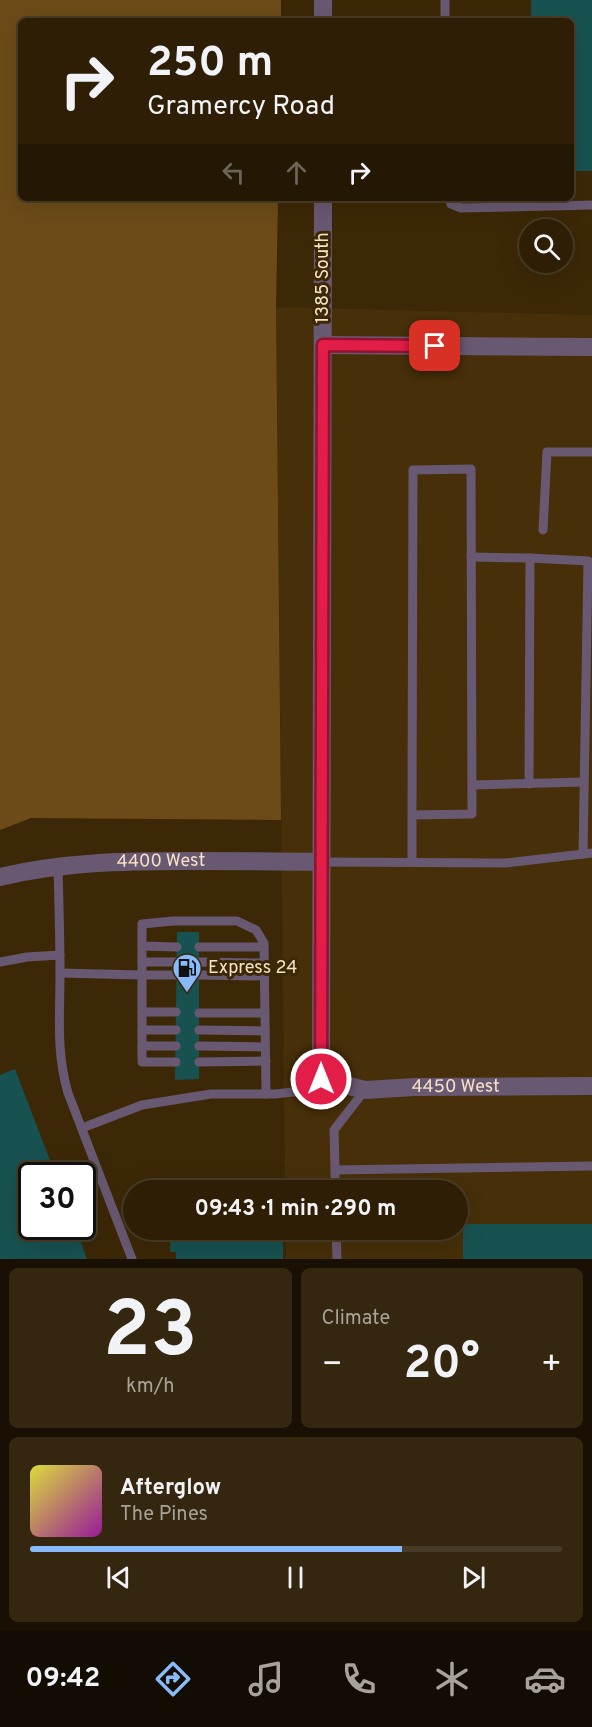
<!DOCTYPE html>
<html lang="en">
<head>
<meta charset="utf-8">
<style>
	:root { --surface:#2d1e05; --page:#35270f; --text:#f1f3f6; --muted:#a7a29a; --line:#483c27; --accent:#87bbfb }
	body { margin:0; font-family:Overpass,sans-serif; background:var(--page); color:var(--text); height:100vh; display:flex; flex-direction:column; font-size:22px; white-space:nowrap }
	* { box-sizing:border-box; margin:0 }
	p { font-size:20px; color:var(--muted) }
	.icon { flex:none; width:33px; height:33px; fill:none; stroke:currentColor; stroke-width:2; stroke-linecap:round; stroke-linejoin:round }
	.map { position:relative; height:1259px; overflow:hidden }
	.panel { display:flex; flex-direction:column; gap:9px; padding:9px; background:#191003; flex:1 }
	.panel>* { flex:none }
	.top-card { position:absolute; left:18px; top:18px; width:556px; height:183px; border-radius:9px; box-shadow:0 6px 24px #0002,0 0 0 2px var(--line); background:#2d1e05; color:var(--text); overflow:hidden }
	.tools { position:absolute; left:519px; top:219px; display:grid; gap:12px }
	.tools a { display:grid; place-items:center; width:54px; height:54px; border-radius:50%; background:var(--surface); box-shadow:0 6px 24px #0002,0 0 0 2px var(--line); font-size:30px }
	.speed { position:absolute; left:18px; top:1162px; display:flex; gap:12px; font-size:30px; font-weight:700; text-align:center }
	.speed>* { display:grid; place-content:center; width:78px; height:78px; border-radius:50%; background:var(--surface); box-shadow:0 6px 24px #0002,0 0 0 2px var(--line); line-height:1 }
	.speed .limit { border:3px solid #111; border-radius:9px; background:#fff; color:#111 }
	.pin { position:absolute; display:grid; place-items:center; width:51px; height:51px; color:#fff; margin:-26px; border-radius:12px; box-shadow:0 3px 9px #0006 }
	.me { position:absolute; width:66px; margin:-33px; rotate:0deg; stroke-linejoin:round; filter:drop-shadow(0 0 4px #0008) }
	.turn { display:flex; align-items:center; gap:21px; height:126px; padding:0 30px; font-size:27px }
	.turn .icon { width:78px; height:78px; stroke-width:2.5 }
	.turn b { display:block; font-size:42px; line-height:51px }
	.lanes { display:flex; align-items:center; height:57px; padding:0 30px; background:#0003; justify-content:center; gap:30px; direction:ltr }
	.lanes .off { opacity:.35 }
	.big { font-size:45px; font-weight:700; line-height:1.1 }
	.panel .card { flex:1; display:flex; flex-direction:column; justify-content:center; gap:9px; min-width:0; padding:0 21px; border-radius:9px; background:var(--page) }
	.panel .dial { align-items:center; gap:0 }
	.dial b { font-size:78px; line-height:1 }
	.song { display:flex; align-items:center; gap:18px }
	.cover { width:72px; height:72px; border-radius:9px; background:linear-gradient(135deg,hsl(60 70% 55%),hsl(300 70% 35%)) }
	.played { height:6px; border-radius:3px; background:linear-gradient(90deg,var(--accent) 70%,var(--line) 70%) }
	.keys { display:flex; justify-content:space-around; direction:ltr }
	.heat { display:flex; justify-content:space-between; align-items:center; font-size:33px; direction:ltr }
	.panel .tiles { flex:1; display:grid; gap:9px; grid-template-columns:1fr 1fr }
	.card:last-child { grid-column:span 2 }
	.trip { position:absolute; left:123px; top:1180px; width:345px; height:60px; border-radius:30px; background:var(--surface); box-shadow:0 6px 24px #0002,0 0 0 2px var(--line); font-weight:700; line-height:60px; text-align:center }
	.dock { display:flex; height:96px; justify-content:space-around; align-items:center; background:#120c02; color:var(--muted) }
	.dock .icon { width:42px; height:42px }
	.dock .current { color:var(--accent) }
	.dock b { font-size:27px; color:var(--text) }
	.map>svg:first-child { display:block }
	.built { fill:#462f09 }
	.green { fill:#6c4b18 }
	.building { fill:#175251 }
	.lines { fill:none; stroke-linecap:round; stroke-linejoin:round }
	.lane { stroke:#695871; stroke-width:9 }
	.street { stroke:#695871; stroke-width:18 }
	.route-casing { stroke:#92132f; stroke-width:15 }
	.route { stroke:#e11d48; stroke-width:10 }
	.labels { text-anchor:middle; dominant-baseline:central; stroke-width:6; stroke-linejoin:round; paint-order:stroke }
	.street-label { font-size:18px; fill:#f8e1c4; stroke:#3c2807 }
	.poi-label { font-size:18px; fill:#f8e1c4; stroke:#3c2807; text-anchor:start }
</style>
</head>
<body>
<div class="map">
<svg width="592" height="1259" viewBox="0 0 592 1259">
	<rect width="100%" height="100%" fill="#3c2807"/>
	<path class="built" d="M276 307 592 315V1259H286V1230H458V1191H285Z"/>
	<path class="green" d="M0 0H281V21H21V198H278L276 307 281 820 31 818 0 830Z"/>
	<g class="building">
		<path d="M531 0H592V171H572V21H531Z"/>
		<path d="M177 932H199V1079L175 1080Z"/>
		<path d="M15 1069 56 1176H32V1227H75L87 1259H0V1075Z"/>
		<rect x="463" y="1224" width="129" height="35"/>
		<path d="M171 1230H283V1259H176V1252H170Z"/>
	</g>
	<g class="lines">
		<g class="lane">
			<path d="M445 0V21"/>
			<path d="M449 198 451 204 461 208 592 205"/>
			<path d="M543 530 547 452H592"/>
			<path d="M471 557 530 558 529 784"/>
			<path d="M530 558 588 561 583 854"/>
			<path d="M473 785 584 782"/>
			<path d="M412 815 472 814 471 469 413 470 412 815V862"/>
			<path d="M322 862 506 863 592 853"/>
			<path d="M58 867C59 903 60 938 60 974 60 1016 56 1052 68 1093L132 1259"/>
			<path d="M142 946 177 947"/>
			<path d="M199 947H264"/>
			<path d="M0 962 27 957 60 955"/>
			<path d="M142 962H177"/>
			<path d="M199 962 264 963"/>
			<path d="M60 973 142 975V924L173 921H237L256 930 264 943 266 1094"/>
			<path d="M199 975 264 976"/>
			<path d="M142 1012H176"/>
			<path d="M199 1013H265"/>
			<path d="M142 1030H176"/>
			<path d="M199 1030 265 1031"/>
			<path d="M142 1046H176"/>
			<path d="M199 1046 265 1047"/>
			<path d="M176 1062H142V975H176"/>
			<path d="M199 1062 266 1061"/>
			<path d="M365 1090 334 1130 335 1170 592 1166"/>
			<path d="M82 1128 142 1105 211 1094H275L302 1091 321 1079"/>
			<path d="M335 1170V1191"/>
			<path d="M336 1230 337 1259"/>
		</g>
		<g class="street">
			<path d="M323 0V21"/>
			<path id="s1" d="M323 198 321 1079 365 1090 415 1087 592 1086"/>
			<path d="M323 345 592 347"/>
			<path id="s2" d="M0 877C62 862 125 861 188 861 233 861 277 861 322 862"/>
		</g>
	</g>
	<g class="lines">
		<g class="route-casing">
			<path id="route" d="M321 1079 323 345 435 346"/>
		</g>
		<use href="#route" class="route"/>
	</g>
	<defs>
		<g id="fuel-pin" transform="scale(1.5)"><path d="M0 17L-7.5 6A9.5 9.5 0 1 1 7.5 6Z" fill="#87bbfb" stroke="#3c2807"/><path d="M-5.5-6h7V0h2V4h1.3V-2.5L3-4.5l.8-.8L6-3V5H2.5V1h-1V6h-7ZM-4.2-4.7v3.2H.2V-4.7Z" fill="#111"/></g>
	</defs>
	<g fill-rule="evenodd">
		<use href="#fuel-pin" x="187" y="968"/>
	</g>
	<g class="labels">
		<g class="street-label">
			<text transform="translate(323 278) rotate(-90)">1385 South</text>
			<text stroke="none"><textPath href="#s2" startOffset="162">4400 West</textPath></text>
			<text stroke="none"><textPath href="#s1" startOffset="1017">4450 West</textPath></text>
		</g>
		<g class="poi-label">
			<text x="208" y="968">Express 24</text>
		</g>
	</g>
</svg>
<div class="tools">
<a><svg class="icon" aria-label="search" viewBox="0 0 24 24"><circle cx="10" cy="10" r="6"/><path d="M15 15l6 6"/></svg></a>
</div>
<div class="speed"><div class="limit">30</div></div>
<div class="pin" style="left:435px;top:346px;background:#d93025"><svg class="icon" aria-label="arrive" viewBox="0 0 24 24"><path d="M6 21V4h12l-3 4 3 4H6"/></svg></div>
<svg class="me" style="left:321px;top:1079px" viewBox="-20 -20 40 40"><circle r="17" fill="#e11d48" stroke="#fff" stroke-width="3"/><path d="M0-11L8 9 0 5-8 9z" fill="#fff"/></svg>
<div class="trip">09:43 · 1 min · 290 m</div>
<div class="top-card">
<div class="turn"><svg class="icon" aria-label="right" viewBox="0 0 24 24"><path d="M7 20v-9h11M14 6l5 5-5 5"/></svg><div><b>250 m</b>Gramercy Road</div></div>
<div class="lanes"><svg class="icon off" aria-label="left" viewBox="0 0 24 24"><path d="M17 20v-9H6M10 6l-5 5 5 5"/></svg><svg class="icon off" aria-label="ahead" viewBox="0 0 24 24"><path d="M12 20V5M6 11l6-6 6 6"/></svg><svg class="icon" aria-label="right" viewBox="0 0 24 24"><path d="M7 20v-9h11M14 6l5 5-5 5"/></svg></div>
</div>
</div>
<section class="panel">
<div class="tiles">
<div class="card dial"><b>23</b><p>km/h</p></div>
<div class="card"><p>Climate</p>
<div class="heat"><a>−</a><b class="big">20°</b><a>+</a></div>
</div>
<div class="card">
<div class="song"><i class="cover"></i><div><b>Afterglow</b><p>The Pines</p></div></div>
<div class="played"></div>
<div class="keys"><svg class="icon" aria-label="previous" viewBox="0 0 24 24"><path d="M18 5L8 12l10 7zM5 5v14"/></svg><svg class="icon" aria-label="pause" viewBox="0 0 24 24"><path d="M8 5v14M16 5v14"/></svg><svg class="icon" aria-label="next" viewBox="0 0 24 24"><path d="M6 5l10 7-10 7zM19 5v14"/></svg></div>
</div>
</div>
</section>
<nav class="dock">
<b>09:42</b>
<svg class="icon current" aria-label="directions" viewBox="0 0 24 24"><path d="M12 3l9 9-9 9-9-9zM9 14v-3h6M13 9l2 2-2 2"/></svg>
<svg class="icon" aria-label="music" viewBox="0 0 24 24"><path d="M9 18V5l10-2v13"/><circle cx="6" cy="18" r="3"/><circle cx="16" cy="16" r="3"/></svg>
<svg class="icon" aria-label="phone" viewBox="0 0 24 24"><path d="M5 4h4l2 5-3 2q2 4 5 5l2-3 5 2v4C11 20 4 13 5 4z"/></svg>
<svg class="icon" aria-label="climate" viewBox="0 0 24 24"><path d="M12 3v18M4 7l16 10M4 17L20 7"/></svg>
<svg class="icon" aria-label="car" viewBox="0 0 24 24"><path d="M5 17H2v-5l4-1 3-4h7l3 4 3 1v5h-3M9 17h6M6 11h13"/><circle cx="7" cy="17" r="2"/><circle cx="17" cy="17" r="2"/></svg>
</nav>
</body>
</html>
